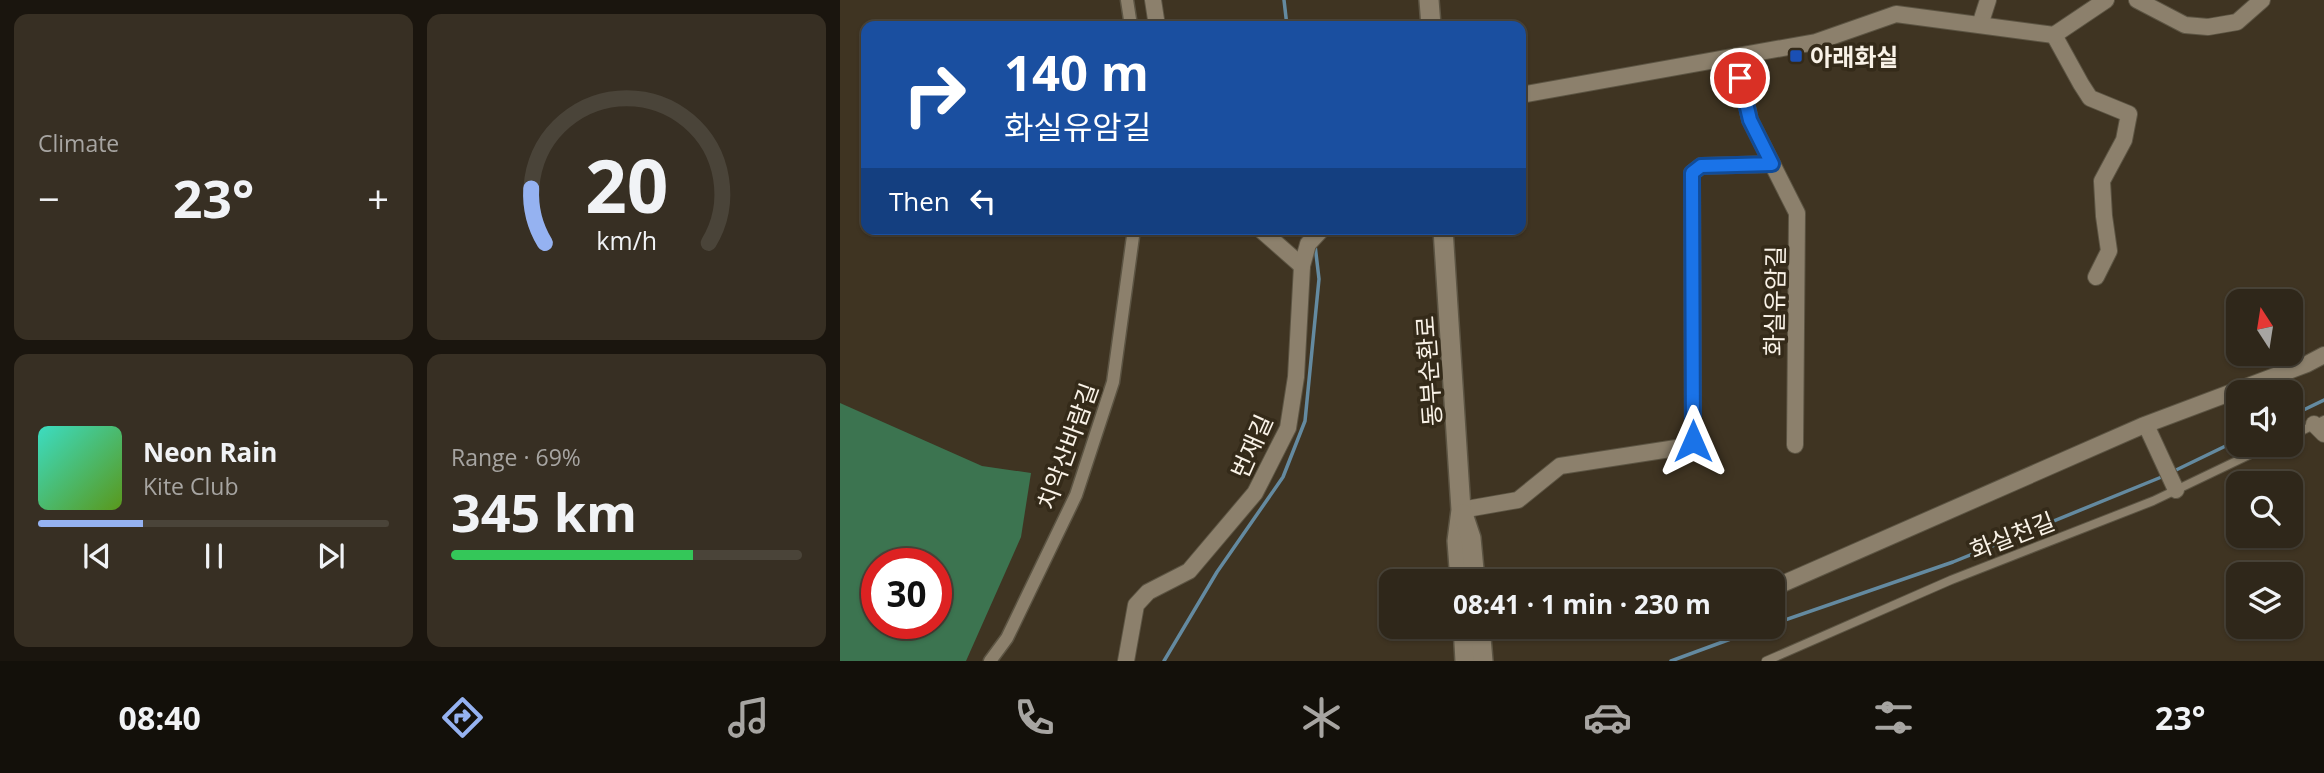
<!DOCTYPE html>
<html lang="en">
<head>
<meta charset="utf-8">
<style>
	:root { --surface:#2f271a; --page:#372f23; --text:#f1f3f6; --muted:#a7a5a2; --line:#4a4439; --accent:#95b2f1 }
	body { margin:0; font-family:"Open Sans","Noto Sans KR",sans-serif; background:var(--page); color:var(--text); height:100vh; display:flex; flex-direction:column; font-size:26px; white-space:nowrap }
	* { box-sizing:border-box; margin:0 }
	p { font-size:23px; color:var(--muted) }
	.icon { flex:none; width:38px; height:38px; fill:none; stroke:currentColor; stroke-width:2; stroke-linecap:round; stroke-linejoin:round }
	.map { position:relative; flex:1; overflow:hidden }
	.panel { display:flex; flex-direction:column; gap:14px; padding:14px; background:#1a150e; width:840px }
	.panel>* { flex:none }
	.top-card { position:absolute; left:21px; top:21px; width:665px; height:214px; border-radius:14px; box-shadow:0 2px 5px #0004,0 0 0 2px var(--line); background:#1a4fa0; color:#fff; overflow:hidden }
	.needle { width:46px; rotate:348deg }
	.controls { position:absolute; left:1386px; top:289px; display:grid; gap:14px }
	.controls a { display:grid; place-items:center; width:77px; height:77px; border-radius:14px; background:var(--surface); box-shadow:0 2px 5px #0004,0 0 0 2px var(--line); font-size:35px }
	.speed { position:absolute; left:21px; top:548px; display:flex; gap:14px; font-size:35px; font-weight:700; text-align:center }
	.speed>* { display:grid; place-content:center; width:91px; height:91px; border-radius:50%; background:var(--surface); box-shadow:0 2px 5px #0004,0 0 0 2px var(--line); line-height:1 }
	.speed .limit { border:10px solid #d22; background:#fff; color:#111 }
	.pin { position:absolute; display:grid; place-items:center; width:60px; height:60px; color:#fff; margin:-30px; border:4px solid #fff; border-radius:50%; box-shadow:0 2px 7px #0007 }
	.me { position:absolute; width:77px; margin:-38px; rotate:0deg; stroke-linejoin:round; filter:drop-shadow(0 0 5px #0008) }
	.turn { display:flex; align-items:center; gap:24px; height:147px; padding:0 28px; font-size:32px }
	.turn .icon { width:91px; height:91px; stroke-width:2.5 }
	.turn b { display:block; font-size:49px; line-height:60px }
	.then { display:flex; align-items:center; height:66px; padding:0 28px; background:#0003; gap:14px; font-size:26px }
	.big { font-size:52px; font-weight:700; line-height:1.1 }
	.panel .tile { flex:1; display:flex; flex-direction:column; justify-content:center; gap:10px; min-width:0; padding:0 24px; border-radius:14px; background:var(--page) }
	.panel .dial { align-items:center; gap:0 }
	.dial svg { height:182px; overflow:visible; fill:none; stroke:var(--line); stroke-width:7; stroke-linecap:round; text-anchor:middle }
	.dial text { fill:var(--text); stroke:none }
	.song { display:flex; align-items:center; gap:21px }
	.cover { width:84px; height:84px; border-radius:10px; background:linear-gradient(135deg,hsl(170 70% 55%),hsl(90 70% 35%)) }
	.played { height:7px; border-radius:4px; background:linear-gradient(90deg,var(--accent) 30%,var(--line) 30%) }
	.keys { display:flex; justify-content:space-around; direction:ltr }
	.heat { display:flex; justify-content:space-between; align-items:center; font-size:38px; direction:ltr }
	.charge { height:10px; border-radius:5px; background:linear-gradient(90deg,#34c759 69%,var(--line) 0) }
	.panel .tiles { flex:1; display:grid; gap:14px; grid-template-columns:repeat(2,1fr) }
	.trip { position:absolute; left:539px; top:569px; width:406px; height:70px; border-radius:14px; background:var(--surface); box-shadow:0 2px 5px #0004,0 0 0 2px var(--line); font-weight:700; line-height:70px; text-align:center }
	.dock { display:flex; height:112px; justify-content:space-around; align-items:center; background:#13100a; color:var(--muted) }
	.dock .icon { width:49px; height:49px }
	.dock .on { color:var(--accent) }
	.dock b { font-size:32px; color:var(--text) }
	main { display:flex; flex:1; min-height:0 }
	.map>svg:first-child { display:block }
	.forest { fill:#3c7450; fill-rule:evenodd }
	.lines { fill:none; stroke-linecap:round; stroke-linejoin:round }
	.stream { stroke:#648aa0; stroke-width:3.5 }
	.service-casing { stroke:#5c5443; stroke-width:10 }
	.pedestrian-casing { stroke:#5c5443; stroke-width:15 }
	.minor-casing { stroke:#5c5443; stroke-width:18 }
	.tertiary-casing { stroke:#5c5443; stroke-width:22 }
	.service { stroke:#8c806c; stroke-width:8 }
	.pedestrian { stroke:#8c806c; stroke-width:12 }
	.minor { stroke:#8c806c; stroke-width:16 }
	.tertiary { stroke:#8c806c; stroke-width:19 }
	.route-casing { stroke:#114b97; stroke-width:18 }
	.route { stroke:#1a73e8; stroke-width:12 }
	.transit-dot { fill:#1a4fb4; stroke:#342a19; stroke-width:2.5 }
	.labels { text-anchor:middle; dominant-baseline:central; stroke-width:7; stroke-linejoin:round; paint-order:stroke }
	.poi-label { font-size:24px; font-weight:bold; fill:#f9f2e7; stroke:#342a19; text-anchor:start }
	.street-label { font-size:24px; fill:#f9f2e7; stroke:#342a19 }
</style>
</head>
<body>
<main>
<section class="panel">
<div class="tiles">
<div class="tile"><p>Climate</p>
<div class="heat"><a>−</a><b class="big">23°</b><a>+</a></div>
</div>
<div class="tile dial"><svg viewBox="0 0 100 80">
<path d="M14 69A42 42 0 1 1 86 69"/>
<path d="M14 69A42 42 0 0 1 8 45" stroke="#95b2f1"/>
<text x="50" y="56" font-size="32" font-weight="700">20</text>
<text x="50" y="72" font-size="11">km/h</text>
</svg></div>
<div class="tile">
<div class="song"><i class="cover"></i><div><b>Neon Rain</b><p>Kite Club</p></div></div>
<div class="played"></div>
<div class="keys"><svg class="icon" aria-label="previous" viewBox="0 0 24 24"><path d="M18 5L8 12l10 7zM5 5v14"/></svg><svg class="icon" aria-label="pause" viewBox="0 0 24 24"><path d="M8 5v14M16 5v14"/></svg><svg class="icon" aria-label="next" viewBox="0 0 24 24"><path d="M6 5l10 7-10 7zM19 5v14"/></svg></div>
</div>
<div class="tile"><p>Range · 69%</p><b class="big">345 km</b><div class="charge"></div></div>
</div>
</section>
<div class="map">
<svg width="1484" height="661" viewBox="0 0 1484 661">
	<rect width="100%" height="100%" fill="#3f3422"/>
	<path class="forest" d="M0 403 142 466 191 473 181 537 126 661H0ZM37 564H96V623H37Z"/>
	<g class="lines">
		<g class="stream">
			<path d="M444 0 447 26"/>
			<path d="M1451 416 1484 400"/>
			<path d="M1334 471 1398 440"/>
			<path d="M933 624 1113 562 1324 476"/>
			<path d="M324 661 377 572 443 477 465 421 479 279 475 245"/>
			<path d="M831 661 926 626"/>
		</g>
		<g class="service-casing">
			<g id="service">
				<path d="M1451 436 1484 420"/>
				<path d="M926 661 1111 580 1313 501 1432 444"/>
			</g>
		</g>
		<g class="pedestrian-casing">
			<g id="pedestrian">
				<path d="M287 0 291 26"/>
				<path d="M150 661 167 638 236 495 273 382 294 229"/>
			</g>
		</g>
		<g class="minor-casing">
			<g id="minor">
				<path d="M313 0 317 26"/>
				<path d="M1297 0 1345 25 1368 27 1397 22 1422 0"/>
				<path d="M1140 25 1148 0"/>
				<path d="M1214 35 1241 84 1250 98 1289 114 1284 140 1262 181 1264 216 1269 251 1256 277"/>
				<path d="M896 57 910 120 957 213 955 445"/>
				<path d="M681 95 976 42 1056 14 1214 35 1266 0"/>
				<path d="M420 229 462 266"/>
				<path d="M1474 424 1484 434"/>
				<path d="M1306 425 1336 490"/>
				<path d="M621 510 678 500 720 466 843 447 853 441 852 173 861 166 932 164"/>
				<path d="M933 588 1302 426 1467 364 1484 355"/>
				<path d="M286 661 296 605 308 592 349 571 415 493 448 428 456 377 462 266 468 244 482 229"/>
			</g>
		</g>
		<g class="tertiary-casing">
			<g id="tertiary">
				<path d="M589 0 591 26"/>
				<path d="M603 229 621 510 617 541 620 581"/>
				<path d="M623 514 631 538 635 581"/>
				<path d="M623 626 625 661"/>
				<path d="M640 626 643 661"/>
			</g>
		</g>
		<use href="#service" class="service"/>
		<use href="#pedestrian" class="pedestrian"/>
		<use href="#minor" class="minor"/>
		<use href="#tertiary" class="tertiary"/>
	</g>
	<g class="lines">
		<g class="route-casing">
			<path id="route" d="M853 441 852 173 861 166 932 164 910 120 900 78"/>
		</g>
		<use href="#route" class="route"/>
	</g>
	<rect class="transit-dot" x="949" y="49" width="14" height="14" rx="3.5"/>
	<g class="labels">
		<g class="poi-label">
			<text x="970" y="56">아래화실</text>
		</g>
		<g class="street-label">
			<text transform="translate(934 301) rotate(-89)">화실유암길</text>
			<text transform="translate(588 371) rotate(-94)">동부순환로</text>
			<text transform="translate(227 446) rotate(-70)">치악산바람길</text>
			<text transform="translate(411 446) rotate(-66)">번재길</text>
			<text transform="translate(1172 535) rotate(-21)">화실천길</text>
		</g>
	</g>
</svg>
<div class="controls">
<a><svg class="needle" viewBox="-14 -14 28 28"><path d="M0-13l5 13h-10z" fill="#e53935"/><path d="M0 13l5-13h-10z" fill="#a7a5a2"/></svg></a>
<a><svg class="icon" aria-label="sound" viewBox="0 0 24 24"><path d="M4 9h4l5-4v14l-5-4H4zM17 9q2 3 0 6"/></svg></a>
<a><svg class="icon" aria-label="search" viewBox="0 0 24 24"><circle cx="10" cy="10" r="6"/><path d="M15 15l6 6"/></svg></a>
<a><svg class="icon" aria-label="layers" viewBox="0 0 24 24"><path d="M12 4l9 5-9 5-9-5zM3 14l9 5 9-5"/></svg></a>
</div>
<div class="speed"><div class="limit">30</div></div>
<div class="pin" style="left:900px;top:78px;background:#d93025"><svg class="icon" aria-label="arrive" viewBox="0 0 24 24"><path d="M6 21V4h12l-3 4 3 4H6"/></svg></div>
<svg class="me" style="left:853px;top:441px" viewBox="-20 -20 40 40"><path d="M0-17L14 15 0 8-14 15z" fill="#1a73e8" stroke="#fff" stroke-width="4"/></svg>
<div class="trip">08:41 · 1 min · 230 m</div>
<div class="top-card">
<div class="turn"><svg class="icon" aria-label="right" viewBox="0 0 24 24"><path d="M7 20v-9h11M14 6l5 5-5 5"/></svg><div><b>140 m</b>화실유암길</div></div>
<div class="then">Then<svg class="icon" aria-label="left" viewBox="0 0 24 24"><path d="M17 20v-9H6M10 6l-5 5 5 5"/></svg></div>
</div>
</div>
</main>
<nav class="dock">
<b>08:40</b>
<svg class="icon on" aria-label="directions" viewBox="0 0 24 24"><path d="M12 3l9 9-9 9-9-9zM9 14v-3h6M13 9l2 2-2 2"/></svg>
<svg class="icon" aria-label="music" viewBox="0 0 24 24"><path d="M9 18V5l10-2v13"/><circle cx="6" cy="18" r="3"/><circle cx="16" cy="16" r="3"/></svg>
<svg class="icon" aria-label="phone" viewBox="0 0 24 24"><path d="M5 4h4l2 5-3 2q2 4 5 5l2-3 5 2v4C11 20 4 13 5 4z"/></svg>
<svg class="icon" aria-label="climate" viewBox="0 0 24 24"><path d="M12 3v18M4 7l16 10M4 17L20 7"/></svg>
<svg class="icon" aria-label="car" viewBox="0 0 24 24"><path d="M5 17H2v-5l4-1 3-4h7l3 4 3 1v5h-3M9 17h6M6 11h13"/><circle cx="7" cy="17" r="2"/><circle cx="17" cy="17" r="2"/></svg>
<svg class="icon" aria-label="filters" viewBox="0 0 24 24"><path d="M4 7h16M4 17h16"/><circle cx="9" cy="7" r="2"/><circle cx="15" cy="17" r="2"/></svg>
<b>23°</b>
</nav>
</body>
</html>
